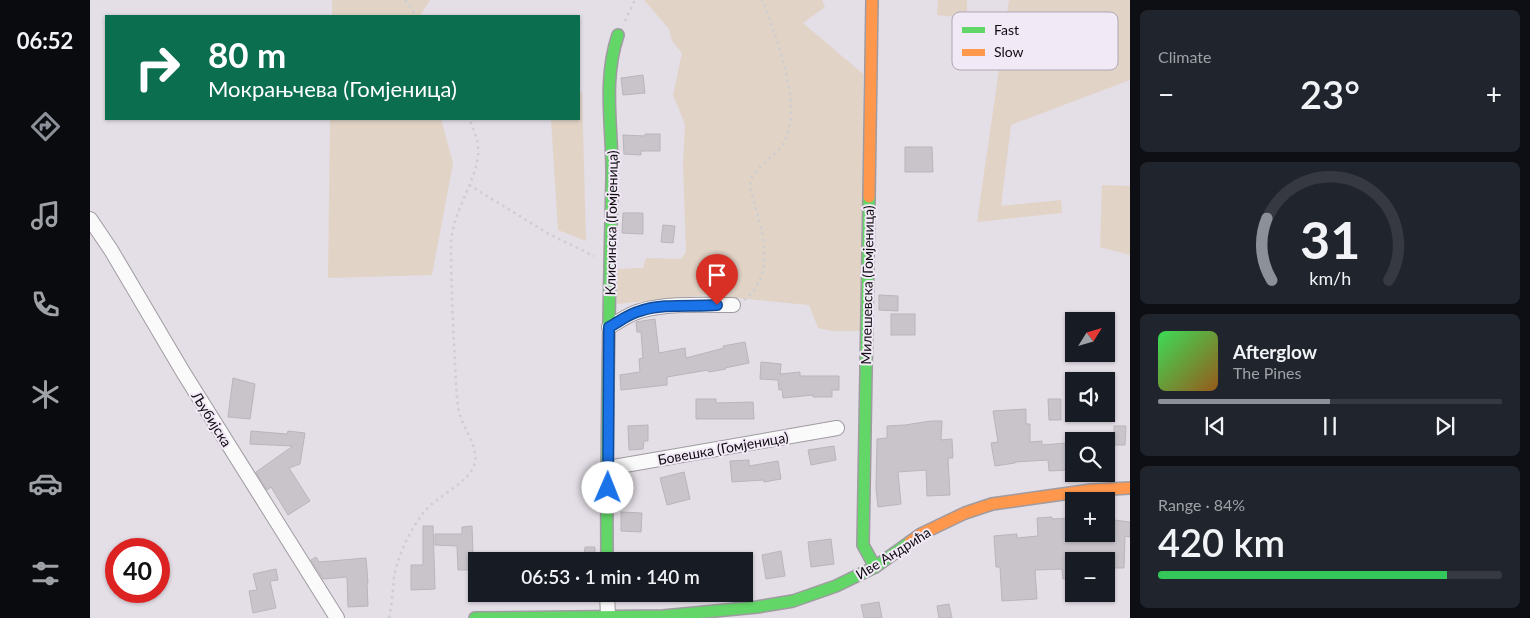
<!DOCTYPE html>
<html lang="en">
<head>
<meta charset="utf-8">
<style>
	:root { --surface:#171b24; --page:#20242c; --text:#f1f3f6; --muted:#9ea1a6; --line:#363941; --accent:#8c9099 }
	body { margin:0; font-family:Lato,sans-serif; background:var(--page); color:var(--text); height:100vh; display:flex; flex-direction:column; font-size:19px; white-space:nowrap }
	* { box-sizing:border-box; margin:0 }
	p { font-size:16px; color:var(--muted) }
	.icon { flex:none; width:28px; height:28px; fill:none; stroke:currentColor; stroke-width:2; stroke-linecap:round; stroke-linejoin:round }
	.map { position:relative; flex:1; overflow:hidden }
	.sheet { display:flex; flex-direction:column; gap:10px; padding:10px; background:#0d0f14; width:400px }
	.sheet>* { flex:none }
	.top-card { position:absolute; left:15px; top:15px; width:475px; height:105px; border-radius:0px; box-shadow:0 1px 4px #0004; background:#0b6e4f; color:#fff; overflow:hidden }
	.needle { width:32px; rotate:53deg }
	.fabs { position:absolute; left:975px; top:312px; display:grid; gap:10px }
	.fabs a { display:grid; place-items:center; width:50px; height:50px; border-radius:0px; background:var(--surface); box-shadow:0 1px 4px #0004; font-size:25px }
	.speed { position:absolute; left:15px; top:538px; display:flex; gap:10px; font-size:25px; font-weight:700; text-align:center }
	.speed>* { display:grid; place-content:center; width:65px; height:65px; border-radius:50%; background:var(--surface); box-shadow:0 1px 4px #0004; line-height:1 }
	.speed .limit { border:8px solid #d22; background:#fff; color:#111 }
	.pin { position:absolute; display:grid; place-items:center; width:42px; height:42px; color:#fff; margin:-51px -21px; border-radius:50% 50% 50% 0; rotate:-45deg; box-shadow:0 0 5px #0007 }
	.pin .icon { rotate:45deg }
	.me { position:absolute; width:55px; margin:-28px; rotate:1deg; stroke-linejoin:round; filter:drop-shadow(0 0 4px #0008) }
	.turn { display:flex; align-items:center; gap:18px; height:105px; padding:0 20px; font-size:22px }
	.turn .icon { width:65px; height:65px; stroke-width:2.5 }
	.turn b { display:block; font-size:35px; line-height:42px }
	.big { font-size:38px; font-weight:600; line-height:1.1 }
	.sheet .widget { flex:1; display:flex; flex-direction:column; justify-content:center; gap:8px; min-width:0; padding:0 18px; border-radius:8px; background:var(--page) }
	.sheet .dial { align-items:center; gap:0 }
	.dial svg { height:130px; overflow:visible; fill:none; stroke:var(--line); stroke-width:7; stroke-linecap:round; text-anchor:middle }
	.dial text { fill:var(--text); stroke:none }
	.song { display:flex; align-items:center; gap:15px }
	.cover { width:60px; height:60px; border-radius:8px; background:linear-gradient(135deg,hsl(130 70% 55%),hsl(30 70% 35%)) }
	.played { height:5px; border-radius:2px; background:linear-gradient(90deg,var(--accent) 50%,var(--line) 50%) }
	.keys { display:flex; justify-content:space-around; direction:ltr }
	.heat { display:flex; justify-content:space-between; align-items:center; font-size:28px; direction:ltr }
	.charge { height:8px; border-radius:4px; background:linear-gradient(90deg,#34c759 84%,var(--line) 0) }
	.trip { position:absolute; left:378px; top:552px; width:285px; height:50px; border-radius:0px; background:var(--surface); box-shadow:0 1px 4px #0004; font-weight:600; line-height:50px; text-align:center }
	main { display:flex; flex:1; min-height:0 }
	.tab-bar { display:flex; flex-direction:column; width:90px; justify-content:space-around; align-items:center; background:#090b0e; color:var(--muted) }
	.tab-bar .icon { width:35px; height:35px }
	.tab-bar .current { color:var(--accent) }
	.tab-bar b { font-size:22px; color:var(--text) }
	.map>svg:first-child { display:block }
	.green { fill:#e1d3c6 }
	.building { fill:#c8c4ca; stroke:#b9b5bb }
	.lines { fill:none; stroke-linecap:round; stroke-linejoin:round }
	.street-casing { stroke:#9f9ba1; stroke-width:16 }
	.fast-casing { stroke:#9f9ba1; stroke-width:14 }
	.slow-casing { stroke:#9f9ba1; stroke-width:14 }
	.path { stroke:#cfcdd0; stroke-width:2.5; stroke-dasharray:2.5 4; stroke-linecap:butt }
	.street { stroke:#fbfafb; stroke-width:14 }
	.fast { stroke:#63d668; stroke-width:11 }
	.slow { stroke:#ff974d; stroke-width:11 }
	.route-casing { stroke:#114b97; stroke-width:12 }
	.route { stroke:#1a73e8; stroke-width:9 }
	.labels { text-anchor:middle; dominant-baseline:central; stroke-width:4; stroke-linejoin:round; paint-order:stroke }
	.street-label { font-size:14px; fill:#0f0c10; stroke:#f2e9f7 }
	.key { fill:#f2e9f7; stroke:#aea7b2; stroke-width:1 }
	.key-label { font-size:14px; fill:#0f0c10 }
</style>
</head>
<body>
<main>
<nav class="tab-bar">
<b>06:52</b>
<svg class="icon current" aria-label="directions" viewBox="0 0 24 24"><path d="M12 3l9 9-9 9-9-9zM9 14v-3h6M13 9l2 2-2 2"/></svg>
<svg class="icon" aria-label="music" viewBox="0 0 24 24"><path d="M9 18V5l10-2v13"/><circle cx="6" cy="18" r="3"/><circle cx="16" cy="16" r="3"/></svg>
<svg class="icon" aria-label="phone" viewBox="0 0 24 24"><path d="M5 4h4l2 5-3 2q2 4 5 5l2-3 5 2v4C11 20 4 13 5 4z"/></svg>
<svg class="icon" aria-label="climate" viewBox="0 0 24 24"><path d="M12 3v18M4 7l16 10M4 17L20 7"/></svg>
<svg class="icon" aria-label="car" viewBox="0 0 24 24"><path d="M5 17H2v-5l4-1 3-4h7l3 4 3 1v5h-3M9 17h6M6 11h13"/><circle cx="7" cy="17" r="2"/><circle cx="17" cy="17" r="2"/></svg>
<svg class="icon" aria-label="filters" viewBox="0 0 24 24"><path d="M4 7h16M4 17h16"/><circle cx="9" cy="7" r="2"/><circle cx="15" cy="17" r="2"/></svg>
</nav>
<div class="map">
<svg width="1040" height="618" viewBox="0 0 1040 618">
	<rect width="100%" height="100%" fill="#e4dee6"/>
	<g class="green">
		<path d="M242 0H340L330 16H242Z"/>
		<path d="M554 0H732L735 7 713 23 773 74 772 331H742L728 328 719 305 617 295 527 304 526 269 553 268 556 258 591 259 596 252 593 164 595 124 583 95 592 53 582 41 579 29Z"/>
		<path d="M848 0H877V18L847 15Z"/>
		<path d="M919 0H1040V80L921 125 911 206 971 200 972 213 887 222Z"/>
		<path d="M489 92H492L496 241 468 230 461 119H489Z"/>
		<path d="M240 119H351L363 163 342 275 238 278Z"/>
		<path d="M1012 185 1040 186V255L1010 247Z"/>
	</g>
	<g class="building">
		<path d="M553 75 555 93 533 95 531 78Z"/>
		<path d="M555 134H570V151H551V155L534 154 533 135 555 136Z"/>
		<path d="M815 147H842L843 172H815Z"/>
		<path d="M533 213H553V234L532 233Z"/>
		<path d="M573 225 585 226 583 243 571 242Z"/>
		<path d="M789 295 808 296V311L789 310Z"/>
		<rect x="801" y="314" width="24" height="21"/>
		<path d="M565 319 569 353 595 348 596 358 634 348 633 346 655 342 659 363 635 368 636 369 619 372 618 370 577 377V385L531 390 530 375 550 372 549 359 553 358 551 332H547L546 322Z"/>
		<path d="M671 362 691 364 690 374 710 372V376H749V390H742V397H723V395L693 398 692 389 689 390 688 380 670 379Z"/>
		<path d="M143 378 165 384 160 419 138 417Z"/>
		<path d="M606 399H626V403L663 402 664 419H606Z"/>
		<path d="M958 399H971V420H959Z"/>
		<path d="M936 409V424H940V442L952 441V445L977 443 979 470 959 471 958 460 925 462V463L905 466 901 443 908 442 903 411Z"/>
		<path d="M841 421H852L851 440 862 439 863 458H858L860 495 837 496 836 470 808 472 811 504 788 507 786 488 787 439 797 438V426L815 425Z"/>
		<path d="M558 425V441H554L553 449 539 450 538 426Z"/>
		<path d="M1024 426H1036L1035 445H1024Z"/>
		<path d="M161 431 197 434 198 431 215 433 210 464 199 468 220 501 198 515 181 487 177 490 166 472 203 446 160 444Z"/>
		<path d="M744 446 746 460 721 465 718 450Z"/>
		<path d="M659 460V466L688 461 691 479 674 482V480L642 482 640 461Z"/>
		<path d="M594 472 600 499 577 505 570 478Z"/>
		<path d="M531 512 552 513 551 532 531 531Z"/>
		<path d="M962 517V519L984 518V534H1016V519L1040 522V537L1035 536 1034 568H1021V559L984 560V578L973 579 972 569 945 570 947 599 912 601 910 567H906L904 536 927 534V538L948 536 947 518Z"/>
		<path d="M333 526H343L345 589 321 590V565H333Z"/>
		<path d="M382 526 383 555H386V570H368L367 546 345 545V534H372V527Z"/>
		<path d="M741 539 744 564 721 567 718 542Z"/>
		<path d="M495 547H505V561H494Z"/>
		<path d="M691 551 695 576 676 579 672 555Z"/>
		<path d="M226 557 229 562 276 558 278 583H277L278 606 258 607 257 577 233 579 221 560Z"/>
		<path d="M186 569 188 580 180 581 186 608 163 613 159 591 167 590 163 574Z"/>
		<path d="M789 602 792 618H774L771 605Z"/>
		<path d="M859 604 862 618H849L847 606Z"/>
	</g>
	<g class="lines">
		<g class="street-casing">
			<g id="street">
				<path d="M0 219 21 250 93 372 247 618"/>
				<path d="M519 327C529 322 538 314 550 311 575 303 616 305 643 305"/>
				<path d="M518 468 747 428"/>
				<path d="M517 594 518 616"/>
			</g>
		</g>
		<g class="fast-casing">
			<g id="fast">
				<path d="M779 197 773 545 785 567"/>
				<path d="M517 561C516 433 519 306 522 178 523 130 512 82 528 35"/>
				<path d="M385 618 573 616 667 607 703 601 746 586 785 567 820 542"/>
			</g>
		</g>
		<g class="slow-casing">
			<g id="slow">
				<path d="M779 197 782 0"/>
				<path d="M820 542 831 534 875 513 902 504 1001 490 1040 488"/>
			</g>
		</g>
		<g class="path">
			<path d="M315 0 327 16"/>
			<path d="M535 21 545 0"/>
			<path d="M379 185 459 234 504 256"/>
			<path d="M654 300C685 276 674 237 665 205 663 198 659 187 661 179 663 170 685 156 692 146 711 114 695 65 684 32 680 21 677 10 672 0"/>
			<path d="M299 618C302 604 303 590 304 577 308 554 321 529 334 512 347 495 381 483 385 462 388 446 373 428 369 412 366 396 366 379 365 363 363 324 361 284 361 245 361 209 395 172 387 140 385 133 382 126 379 119"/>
		</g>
		<use href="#street" class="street"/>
		<use href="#fast" class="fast"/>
		<use href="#slow" class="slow"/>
	</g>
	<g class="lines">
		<g class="route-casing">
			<path id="route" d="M518 488 519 327C529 322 538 314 550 311 574 303 602 307 627 305"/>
		</g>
		<use href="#route" class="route"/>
	</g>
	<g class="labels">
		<g class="street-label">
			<text transform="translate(521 223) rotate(-89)">Клисинска (Гомјеница)</text>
			<text transform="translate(777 285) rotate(-89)">Милешевска (Гомјеница)</text>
			<text transform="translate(122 419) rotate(58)">Љубијска</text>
			<text transform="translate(633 448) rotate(-10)">Бовешка (Гомјеница)</text>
			<text transform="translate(803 553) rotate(-32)">Иве Андрића</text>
		</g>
	</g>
	<rect x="862" y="12" width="166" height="58" rx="8" class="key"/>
	<rect x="872" y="27" width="23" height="6" fill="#63d668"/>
	<rect x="872" y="49" width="23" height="7" fill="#ff974d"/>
	<g class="key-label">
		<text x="904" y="35">Fast</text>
		<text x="904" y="57">Slow</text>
	</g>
</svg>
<div class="fabs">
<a><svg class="needle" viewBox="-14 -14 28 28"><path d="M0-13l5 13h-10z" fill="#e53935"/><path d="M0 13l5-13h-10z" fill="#9ea1a6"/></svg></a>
<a><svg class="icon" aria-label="sound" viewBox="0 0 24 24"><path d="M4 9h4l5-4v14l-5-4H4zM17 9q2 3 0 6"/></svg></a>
<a><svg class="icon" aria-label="search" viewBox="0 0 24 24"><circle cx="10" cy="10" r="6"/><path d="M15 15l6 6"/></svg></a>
<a>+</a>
<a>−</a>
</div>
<div class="speed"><div class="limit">40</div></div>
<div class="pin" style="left:627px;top:305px;background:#d93025"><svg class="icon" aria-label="arrive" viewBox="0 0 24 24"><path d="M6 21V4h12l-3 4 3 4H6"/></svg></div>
<svg class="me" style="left:518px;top:488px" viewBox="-20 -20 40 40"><circle r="19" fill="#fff"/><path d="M0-13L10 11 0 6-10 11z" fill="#1a73e8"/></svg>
<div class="trip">06:53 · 1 min · 140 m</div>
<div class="top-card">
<div class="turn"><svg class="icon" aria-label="right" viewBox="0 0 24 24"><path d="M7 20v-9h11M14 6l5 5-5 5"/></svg><div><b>80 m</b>Мокрањчева (Гомјеница)</div></div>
</div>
</div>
<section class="sheet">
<div class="widget"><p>Climate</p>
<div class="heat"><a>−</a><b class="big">23°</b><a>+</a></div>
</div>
<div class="widget dial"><svg viewBox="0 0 100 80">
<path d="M14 69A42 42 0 1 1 86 69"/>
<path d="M14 69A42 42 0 0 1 11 31" stroke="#8c9099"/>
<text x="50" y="56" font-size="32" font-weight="700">31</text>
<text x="50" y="72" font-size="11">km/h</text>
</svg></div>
<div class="widget">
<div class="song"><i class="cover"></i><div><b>Afterglow</b><p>The Pines</p></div></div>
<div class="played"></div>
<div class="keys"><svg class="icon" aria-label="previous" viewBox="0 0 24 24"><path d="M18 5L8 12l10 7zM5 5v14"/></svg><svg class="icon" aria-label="pause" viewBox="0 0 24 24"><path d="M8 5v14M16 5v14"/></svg><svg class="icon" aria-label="next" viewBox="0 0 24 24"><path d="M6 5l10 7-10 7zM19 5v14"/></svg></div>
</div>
<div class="widget"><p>Range · 84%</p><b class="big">420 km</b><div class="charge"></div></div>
</section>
</main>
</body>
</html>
